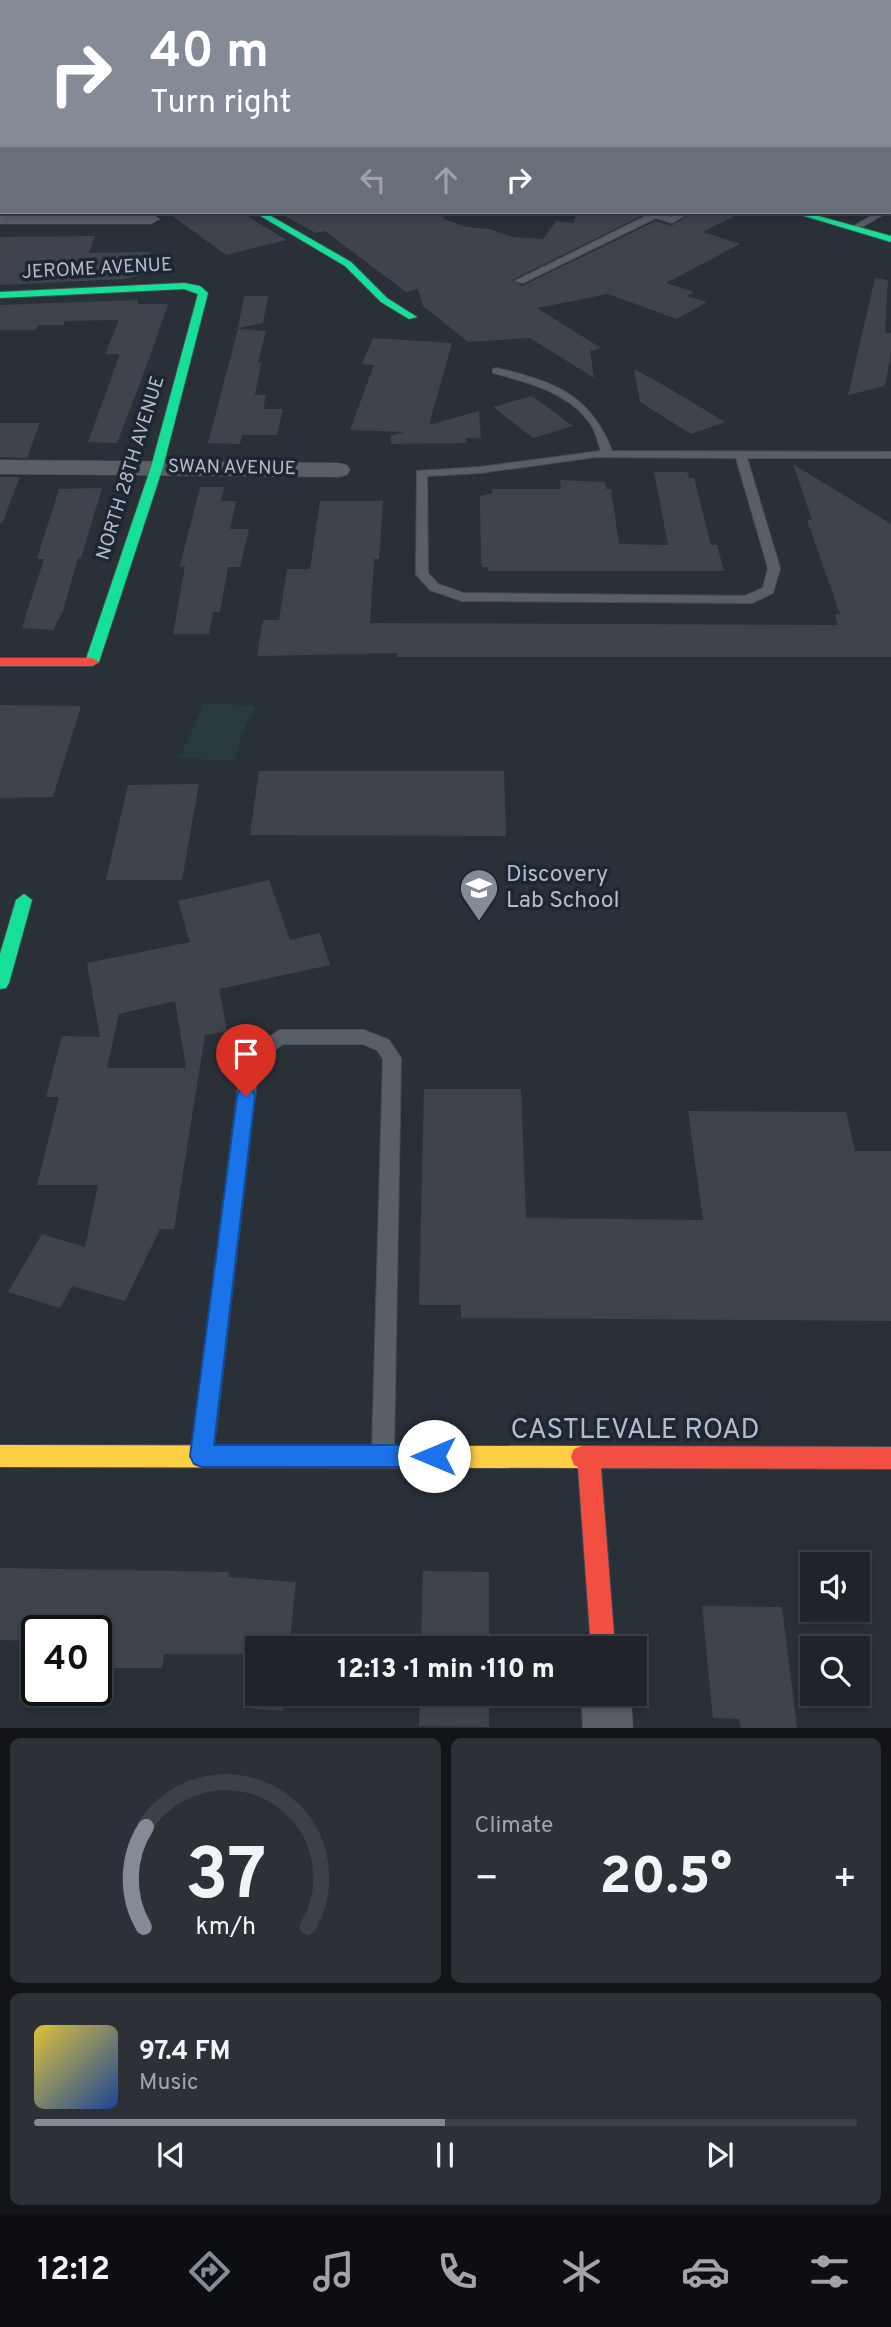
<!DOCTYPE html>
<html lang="en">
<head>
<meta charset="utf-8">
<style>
	:root { --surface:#20242a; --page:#2d3036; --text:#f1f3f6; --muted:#a2a4a8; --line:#3d4147; --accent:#848b96 }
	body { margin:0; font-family:Overpass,sans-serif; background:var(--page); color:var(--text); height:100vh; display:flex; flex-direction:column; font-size:26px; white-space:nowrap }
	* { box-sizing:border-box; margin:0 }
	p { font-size:23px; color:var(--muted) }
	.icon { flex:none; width:38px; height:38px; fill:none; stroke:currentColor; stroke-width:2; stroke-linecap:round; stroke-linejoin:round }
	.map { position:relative; height:1728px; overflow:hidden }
	.panel { display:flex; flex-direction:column; gap:10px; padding:10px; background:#121417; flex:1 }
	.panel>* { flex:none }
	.hud { position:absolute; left:0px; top:0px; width:892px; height:214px; box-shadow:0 4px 10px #0003,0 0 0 2px var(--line); background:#848b96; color:#fff; overflow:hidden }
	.controls { position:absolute; left:800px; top:1552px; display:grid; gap:14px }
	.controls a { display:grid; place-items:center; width:70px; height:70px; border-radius:0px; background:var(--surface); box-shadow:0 4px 10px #0003,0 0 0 2px var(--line); font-size:35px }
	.speed { position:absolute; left:21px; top:1615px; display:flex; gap:14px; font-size:35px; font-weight:700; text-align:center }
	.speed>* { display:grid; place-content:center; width:91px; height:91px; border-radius:50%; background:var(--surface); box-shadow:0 4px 10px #0003,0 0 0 2px var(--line); line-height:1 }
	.speed .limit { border:4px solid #111; border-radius:10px; background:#fff; color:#111 }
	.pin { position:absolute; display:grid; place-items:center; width:60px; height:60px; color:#fff; margin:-72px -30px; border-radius:50% 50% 50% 0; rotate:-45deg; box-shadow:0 0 7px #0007 }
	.pin .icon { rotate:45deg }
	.me { position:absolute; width:77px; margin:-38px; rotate:270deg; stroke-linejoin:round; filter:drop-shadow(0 0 5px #0008) }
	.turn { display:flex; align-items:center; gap:24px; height:147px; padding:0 35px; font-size:32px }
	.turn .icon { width:91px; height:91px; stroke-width:2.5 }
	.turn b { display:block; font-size:49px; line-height:60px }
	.lanes { display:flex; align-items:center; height:66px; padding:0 35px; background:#0003; justify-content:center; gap:35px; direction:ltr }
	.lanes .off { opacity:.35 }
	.big { font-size:52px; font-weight:800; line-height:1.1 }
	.panel .card { flex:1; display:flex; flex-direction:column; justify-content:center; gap:10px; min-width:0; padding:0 24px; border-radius:10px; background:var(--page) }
	.panel .dial { align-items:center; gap:0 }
	.dial svg { height:182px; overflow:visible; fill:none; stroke:var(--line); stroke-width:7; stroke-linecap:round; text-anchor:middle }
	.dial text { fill:var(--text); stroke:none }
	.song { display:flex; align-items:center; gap:21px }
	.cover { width:84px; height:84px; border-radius:10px; background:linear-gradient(135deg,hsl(50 70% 55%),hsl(220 70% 35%)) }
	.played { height:7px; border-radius:4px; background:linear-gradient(90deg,var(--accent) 50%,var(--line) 50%) }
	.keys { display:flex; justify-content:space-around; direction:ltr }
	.heat { display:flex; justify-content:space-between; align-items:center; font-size:38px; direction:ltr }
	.panel .tiles { flex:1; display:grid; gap:10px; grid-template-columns:1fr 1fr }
	.card:last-child { grid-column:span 2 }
	.trip { position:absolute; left:245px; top:1636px; width:402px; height:70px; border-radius:0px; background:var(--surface); box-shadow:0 4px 10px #0003,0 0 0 2px var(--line); font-weight:800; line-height:70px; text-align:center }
	.tabs { display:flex; height:112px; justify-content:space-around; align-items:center; background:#0d0e11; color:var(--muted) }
	.tabs .icon { width:49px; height:49px }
	.tabs .selected { color:var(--accent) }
	.tabs b { font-size:32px; color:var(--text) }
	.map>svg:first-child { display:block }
	.green { fill:#273a3e }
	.building { fill:#3f444c; fill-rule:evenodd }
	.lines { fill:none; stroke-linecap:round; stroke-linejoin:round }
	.lane-casing { stroke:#484c55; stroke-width:2 }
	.street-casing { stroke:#484c55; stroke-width:1 }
	.fast-casing { stroke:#484c55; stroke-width:2 }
	.slow-casing { stroke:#484c55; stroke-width:2 }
	.jam-casing { stroke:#484c55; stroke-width:2 }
	.lane { fill:#5a5e66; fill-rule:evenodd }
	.street { fill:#5a5e66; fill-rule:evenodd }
	.fast { fill:#16e098; fill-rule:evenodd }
	.slow { fill:#ffcf43; fill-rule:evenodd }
	.jam { fill:#f24e42; fill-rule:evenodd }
	.route { fill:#1a73e8; stroke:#114b97; stroke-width:2 }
	.labels { text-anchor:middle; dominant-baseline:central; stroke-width:7; stroke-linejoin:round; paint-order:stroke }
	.far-street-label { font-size:19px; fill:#b4bcc9; stroke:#1d2633 }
	.poi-label { font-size:23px; fill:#b4bcc9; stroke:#1d2633; text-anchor:start }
	.near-street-label { font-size:28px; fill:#b4bcc9; stroke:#1d2633 }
</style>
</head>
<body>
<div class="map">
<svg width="891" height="1729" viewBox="0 0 891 1729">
	<rect width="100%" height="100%" fill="#2a3038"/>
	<path class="green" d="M205 703 256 706 242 734 234 761 179 758Z"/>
	<g class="building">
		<path d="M167 212H245L250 218 287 240 226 255Z"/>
		<path d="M278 212H443L444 219 467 227 489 229 513 237 543 239 556 221 574 223 576 212H641L643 215 512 280 522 286 656 221 671 226 693 212H743L703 232 740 244 666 283 694 292 687 296 707 302 677 319 608 294 537 308 601 348 590 351 594 378 530 338 468 342 423 306 418 289 406 292 325 231 316 233Z"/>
		<path d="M95 236 89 253 151 252 146 274 124 279 0 285V237Z"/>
		<path d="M875 278 888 280 885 333H891V351L885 386 848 395Z"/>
		<path d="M244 296H268L263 323 238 328Z"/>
		<path d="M138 300V304H168L151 354 117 443 88 442 120 354H105L119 320 65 321 63 325H39L36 330H0V305Z"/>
		<path d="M238 329 266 331 258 363H261L255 395H266L263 409H283L277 435H242L240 444 208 443Z"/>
		<path d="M373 338 452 343 429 425 479 411 481 438H466V443L391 444 390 436 404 432 350 430 374 365 362 364Z"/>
		<path d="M634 369 665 386 725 422 691 434 640 402Z"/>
		<path d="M532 396 573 426 533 438 493 407Z"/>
		<path d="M0 423H40L27 458 0 457Z"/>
		<path d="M793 464 891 524V657H397V653L257 656 263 620H279L287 569H310L320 501H383L380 547 379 559H374L370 623 838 625 835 614H840L807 520H812Z"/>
		<path d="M654 472H687L689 478H694L711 545H717L724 571H488V567H483L481 564 480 496 493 493 492 489H561L560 480 605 482 606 489H611L619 544 668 545Z"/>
		<path d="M0 477H20L2 524 0 523Z"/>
		<path d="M200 487H224L221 501H236L230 529H249L240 567H228L220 612H213L209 634H173L185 566H180Z"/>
		<path d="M102 488 81 558H78L63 611 53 630 22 628 44 559H37L59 489Z"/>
		<path d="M0 705 81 706 53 797 0 798Z"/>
		<path d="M259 771H504L506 836 250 835Z"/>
		<path d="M199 784 182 880H106L128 785Z"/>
		<path d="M269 880 290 940 320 933 330 965 219 989 227 1031 205 1035 174 1229H160L125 1301 72 1286 60 1308 8 1292 42 1234 85 1247 98 1185H37L59 1097H46L62 1036 100 1037 87 963 190 942 178 901ZM175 1001 186 1068H107L119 1014Z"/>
		<path d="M424 1089H521L526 1218 703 1220 688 1111 846 1112 855 1151H891V1321L461 1318V1305H419Z"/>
		<path d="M0 1568 229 1572 228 1577 296 1582 289 1648H257V1654H164L162 1668H101L107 1631H37V1641L0 1640Z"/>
		<path d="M423 1571 489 1572V1648H421Z"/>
		<path d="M702 1606 782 1607 797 1728H741L739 1719 713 1718Z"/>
		<path d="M257 1671V1694H284L283 1711 253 1709Z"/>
		<path d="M420 1694H489V1727L419 1726Z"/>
	</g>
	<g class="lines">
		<g class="lane-casing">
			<g id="lane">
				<path d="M643 212H655L671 217 681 212H691L672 223 656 218 523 283 515 281 648 215Z"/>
				<path d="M878 212H888L857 230 850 228Z"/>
				<path d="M497 368C553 382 590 393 612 451L891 452V458H747L780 568 773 593 752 603 462 601 430 590 416 574 417 471 480 467 601 451C598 442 596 432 591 425 571 393 527 382 493 373V369ZM596 457 736 458 768 568 763 588 745 596 463 593 438 584 428 573 427 476 480 473Z"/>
				<path d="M280 1030H364L389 1040 401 1058 394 1450 391 1458 383 1461 375 1458 372 1450 383 1059 377 1050 363 1044H283L264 1058 258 1071 214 1448 211 1456 203 1459 195 1456 192 1448 240 1071 251 1048Z"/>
			</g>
		</g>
		<g class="street-casing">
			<g id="street">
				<path d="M546 0H560L561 2H547Z"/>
				<rect x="654" y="0" width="12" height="2"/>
				<path d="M837 0H849L850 2H838Z"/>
				<rect x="0" y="46" width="2" height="8"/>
				<path d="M0 214H151L160 219 151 224H0Z"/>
				<path d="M0 460 339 463 347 465 350 470 347 475 339 477 0 474Z"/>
				<path d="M581 1694H631L633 1729H583Z"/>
			</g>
		</g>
		<g class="fast-casing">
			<g id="fast">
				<path d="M254 212H264L351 262 387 298 417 317 409 319 381 302 345 266Z"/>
				<path d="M791 212H804L891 236V242Z"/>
				<path d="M184 283 200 286 208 293 163 467 99 662 92 666 85 662 151 467 198 294 184 289 0 298V292Z"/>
				<path d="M24 894 32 900 9 983 6 988 0 989V954L16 900Z"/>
			</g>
		</g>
		<g class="slow-casing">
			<g id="slow">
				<rect x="0" y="128" width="2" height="4"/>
				<path d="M0 1445 582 1446 590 1449 593 1457 590 1465 582 1468 0 1467Z"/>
			</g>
		</g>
		<g class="jam-casing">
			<g id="jam">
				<path d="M0 658H92L99 662 92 666H0Z"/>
				<path d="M582 1446 891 1447V1469L601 1468 615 1648H591L578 1467 574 1465 571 1457 574 1449Z"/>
			</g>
		</g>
		<use href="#lane" class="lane"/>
		<use href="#street" class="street"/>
		<use href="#fast" class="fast"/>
		<use href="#slow" class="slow"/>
		<use href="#jam" class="jam"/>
	</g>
	<path class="route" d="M246 1088 253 1091 255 1096 214 1445H434L442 1448 445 1456 442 1464 434 1467H202L194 1464 190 1456 237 1096 239 1091Z"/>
	<defs>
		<g id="school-pin" transform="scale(2.0125)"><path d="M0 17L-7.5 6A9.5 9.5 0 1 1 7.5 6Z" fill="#848b96" stroke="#1d2633"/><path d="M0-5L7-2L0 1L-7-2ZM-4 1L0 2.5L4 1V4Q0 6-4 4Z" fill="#fff"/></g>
	</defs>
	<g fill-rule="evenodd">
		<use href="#school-pin" x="479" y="888"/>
	</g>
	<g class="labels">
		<g class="far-street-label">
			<text transform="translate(97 269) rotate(-3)">JEROME AVENUE</text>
			<text transform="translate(131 468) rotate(-73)">NORTH 28TH AVENUE</text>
			<text transform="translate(232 468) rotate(1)">SWAN AVENUE</text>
		</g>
		<g class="poi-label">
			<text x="506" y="875">Discovery<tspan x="506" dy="26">Lab School</tspan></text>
		</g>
		<g class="near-street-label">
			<text x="635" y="1431">CASTLEVALE ROAD</text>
		</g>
	</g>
</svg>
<div class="controls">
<a><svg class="icon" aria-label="sound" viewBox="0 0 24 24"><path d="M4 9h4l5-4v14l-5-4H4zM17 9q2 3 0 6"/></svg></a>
<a><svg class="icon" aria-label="search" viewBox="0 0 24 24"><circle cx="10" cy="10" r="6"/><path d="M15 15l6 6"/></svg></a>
</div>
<div class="speed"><div class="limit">40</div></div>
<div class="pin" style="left:246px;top:1096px;background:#d93025"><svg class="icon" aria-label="arrive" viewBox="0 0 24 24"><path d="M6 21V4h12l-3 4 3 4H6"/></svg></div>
<svg class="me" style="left:434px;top:1456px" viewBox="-20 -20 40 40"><circle r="19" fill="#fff"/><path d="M0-13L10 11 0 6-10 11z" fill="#1a73e8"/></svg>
<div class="trip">12:13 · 1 min · 110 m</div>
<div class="hud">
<div class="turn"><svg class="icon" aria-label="right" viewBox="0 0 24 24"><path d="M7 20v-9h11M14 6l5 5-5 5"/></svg><div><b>40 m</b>Turn right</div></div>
<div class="lanes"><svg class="icon off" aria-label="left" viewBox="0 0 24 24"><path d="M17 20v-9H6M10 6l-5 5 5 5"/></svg><svg class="icon off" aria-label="ahead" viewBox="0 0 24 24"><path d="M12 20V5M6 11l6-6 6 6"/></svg><svg class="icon" aria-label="right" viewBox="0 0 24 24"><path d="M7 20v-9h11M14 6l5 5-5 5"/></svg></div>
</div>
</div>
<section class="panel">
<div class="tiles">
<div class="card dial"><svg viewBox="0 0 100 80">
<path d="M14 69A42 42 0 1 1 86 69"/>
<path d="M14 69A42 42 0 0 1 15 25" stroke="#848b96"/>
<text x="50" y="56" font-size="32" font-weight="700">37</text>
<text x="50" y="72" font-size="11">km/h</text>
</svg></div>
<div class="card"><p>Climate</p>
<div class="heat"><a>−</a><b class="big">20.5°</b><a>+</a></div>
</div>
<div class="card">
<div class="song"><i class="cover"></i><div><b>97.4 FM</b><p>Music</p></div></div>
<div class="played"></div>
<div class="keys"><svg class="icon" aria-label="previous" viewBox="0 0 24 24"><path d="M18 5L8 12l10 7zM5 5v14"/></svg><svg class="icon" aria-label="pause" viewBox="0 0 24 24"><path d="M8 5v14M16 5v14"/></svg><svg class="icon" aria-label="next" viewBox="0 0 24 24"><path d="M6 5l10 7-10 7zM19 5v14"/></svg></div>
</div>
</div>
</section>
<nav class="tabs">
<b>12:12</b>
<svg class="icon selected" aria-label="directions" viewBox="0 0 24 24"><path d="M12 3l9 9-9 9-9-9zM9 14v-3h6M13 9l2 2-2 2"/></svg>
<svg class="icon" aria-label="music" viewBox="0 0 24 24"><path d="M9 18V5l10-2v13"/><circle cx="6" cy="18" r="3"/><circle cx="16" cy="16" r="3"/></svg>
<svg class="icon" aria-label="phone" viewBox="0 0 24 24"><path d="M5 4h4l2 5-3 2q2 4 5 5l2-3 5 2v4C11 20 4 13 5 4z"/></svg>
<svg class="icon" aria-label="climate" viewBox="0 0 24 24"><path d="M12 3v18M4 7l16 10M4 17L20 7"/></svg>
<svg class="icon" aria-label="car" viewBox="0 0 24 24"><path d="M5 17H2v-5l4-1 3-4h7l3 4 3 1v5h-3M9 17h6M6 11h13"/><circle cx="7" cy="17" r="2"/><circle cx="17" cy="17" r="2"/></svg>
<svg class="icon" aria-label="filters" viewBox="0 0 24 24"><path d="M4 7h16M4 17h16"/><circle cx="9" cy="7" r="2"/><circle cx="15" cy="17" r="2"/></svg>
</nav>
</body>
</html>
